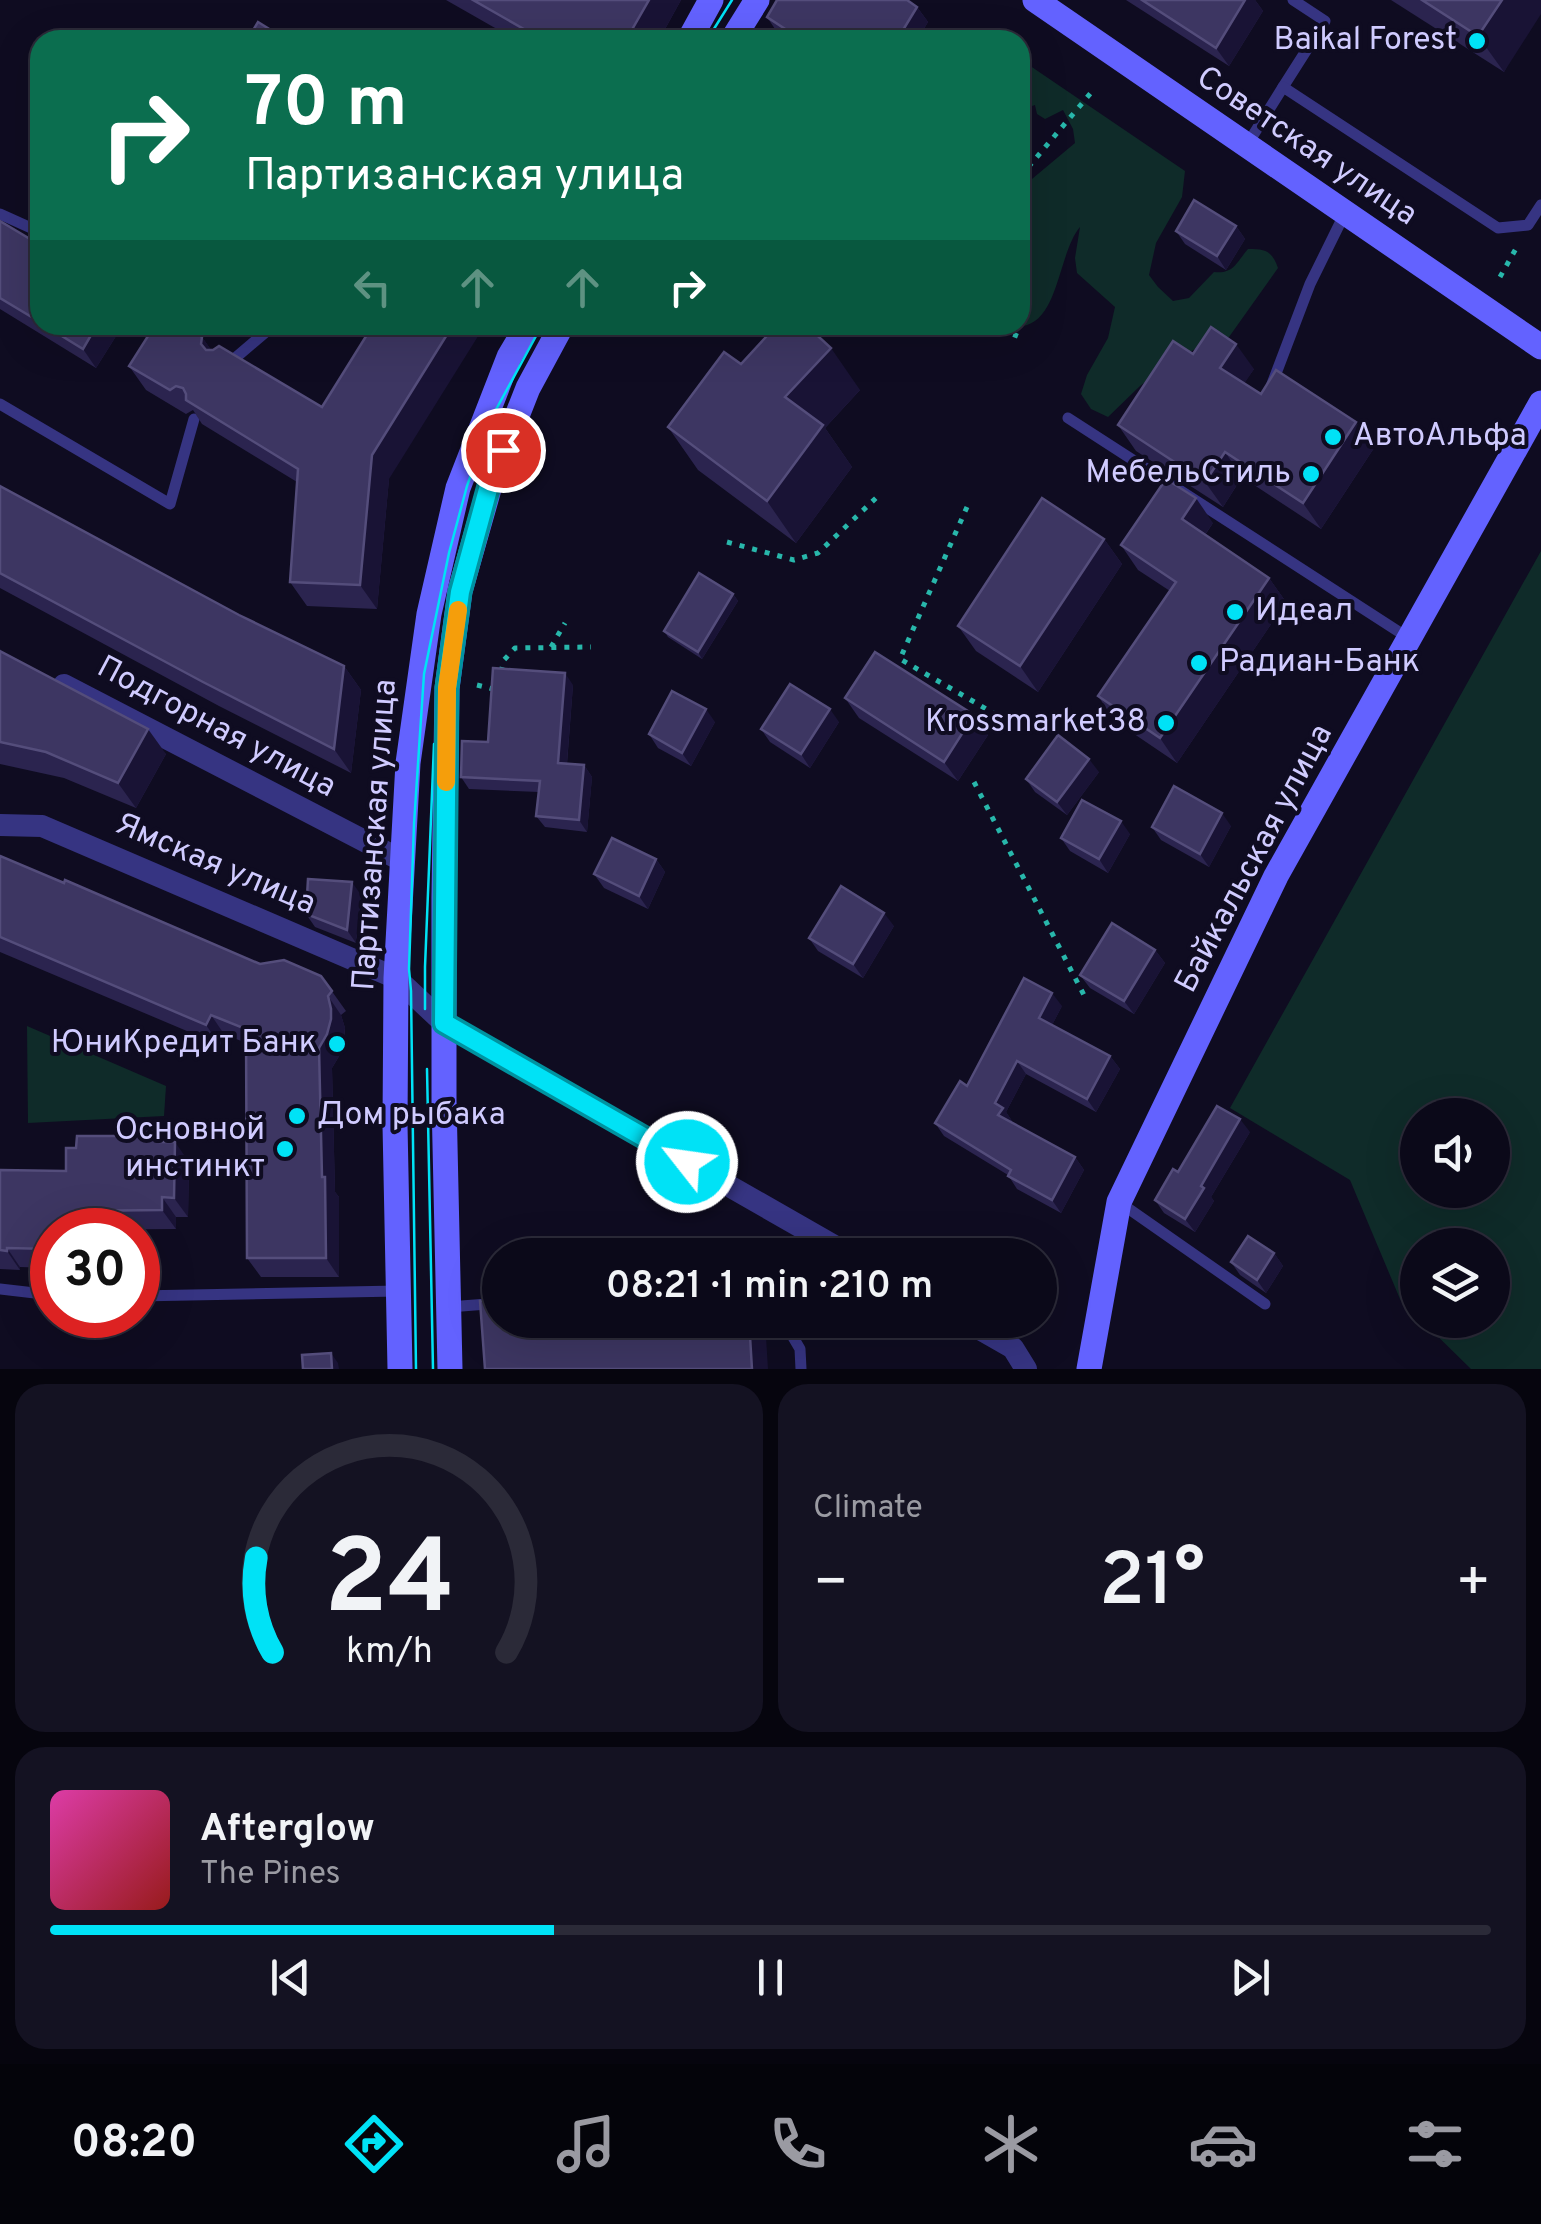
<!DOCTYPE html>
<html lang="en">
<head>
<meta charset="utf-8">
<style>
	:root { --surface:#0b0919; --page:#141222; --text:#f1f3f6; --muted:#9a9aa2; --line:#2b2a38; --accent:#00e2f6 }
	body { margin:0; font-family:Overpass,sans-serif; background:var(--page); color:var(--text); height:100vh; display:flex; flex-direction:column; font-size:38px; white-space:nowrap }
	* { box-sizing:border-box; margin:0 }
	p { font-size:32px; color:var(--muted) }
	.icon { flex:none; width:55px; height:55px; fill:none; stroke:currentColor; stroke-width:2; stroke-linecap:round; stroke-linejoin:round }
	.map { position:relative; height:1369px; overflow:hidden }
	.drawer { display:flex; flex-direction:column; gap:15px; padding:15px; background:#06050e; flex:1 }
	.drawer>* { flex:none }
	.guide { position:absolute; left:30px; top:30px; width:1000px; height:305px; border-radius:30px; box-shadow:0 10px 40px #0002,0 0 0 2px var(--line); background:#0b6e4f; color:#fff; overflow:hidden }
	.buttons { position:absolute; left:1400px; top:1098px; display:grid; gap:20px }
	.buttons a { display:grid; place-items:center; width:110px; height:110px; border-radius:50%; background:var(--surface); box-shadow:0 10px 40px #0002,0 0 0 2px var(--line); font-size:50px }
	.speed { position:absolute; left:30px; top:1208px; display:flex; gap:20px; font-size:50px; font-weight:700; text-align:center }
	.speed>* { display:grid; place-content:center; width:130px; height:130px; border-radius:50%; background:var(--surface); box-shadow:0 10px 40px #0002,0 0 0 2px var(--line); line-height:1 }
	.speed .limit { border:15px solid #d22; background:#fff; color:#111 }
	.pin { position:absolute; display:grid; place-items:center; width:85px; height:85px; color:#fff; margin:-42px; border:5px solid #fff; border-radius:50%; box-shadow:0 2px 10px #0007 }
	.me { position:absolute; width:110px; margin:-55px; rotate:300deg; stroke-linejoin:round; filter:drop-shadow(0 0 8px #0008) }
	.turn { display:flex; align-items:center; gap:35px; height:210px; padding:0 50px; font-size:45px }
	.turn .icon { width:130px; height:130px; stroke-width:2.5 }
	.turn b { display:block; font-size:70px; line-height:85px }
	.lanes { display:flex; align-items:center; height:95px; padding:0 50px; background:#0003; justify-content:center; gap:50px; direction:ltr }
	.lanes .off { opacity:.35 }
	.big { font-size:75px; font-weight:600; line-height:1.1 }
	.drawer .tile { flex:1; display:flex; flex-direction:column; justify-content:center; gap:15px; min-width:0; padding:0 35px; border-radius:30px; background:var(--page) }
	.drawer .dial { align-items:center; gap:0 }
	.dial svg { height:260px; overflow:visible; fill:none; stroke:var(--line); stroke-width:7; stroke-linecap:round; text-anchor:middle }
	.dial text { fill:var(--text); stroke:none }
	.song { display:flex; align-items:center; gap:30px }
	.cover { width:120px; height:120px; border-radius:15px; background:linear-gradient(135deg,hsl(320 70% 55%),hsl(0 70% 35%)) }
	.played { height:10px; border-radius:5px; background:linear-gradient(90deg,var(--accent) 35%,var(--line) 35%) }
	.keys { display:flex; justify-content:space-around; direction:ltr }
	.heat { display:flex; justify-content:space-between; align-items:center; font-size:55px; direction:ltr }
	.drawer .tiles { flex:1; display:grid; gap:15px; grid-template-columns:1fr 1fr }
	.tile:last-child { grid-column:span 2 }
	.trip { position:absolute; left:482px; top:1238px; width:575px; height:100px; border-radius:50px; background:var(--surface); box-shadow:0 10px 40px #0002,0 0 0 2px var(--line); font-weight:600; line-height:100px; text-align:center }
	.dock { display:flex; height:160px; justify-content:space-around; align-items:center; background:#04040a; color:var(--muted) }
	.dock .icon { width:70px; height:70px }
	.dock .on { color:var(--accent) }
	.dock b { font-size:45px; color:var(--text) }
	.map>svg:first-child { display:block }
	.green { fill:#0f2b29; fill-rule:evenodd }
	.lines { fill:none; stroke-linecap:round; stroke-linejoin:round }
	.path { stroke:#28b7ab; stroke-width:5; stroke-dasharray:5 8; stroke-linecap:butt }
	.lane { stroke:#363482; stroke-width:11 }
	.street { stroke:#363482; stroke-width:22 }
	.secondary { stroke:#6362ff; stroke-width:25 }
	.tram { stroke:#00e2f6; stroke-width:2.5 }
	.wall { fill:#2b244f }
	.shaded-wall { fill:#191335 }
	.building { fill:#3d3662; stroke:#544d7b; stroke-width:2.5 }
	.route-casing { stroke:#0093a0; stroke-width:25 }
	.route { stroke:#00e2f6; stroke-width:18 }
	.slow { stroke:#f59e0b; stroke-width:18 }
	.poi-dot { fill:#00e2f6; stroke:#0f0c21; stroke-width:4 }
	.labels { text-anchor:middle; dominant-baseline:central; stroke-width:8; stroke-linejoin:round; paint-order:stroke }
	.poi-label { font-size:32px; fill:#d0cbff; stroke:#0f0c21; text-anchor:end }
	.street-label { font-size:32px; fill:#d0cbff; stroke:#0f0c21 }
</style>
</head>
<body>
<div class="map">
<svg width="1541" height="1369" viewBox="0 0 1541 1369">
	<rect width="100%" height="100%" fill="#0f0c21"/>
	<g class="green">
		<path d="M1020 59 1185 171 1182 197 1156 243 1149 275 1158 287 1173 301 1189 298 1214 272C1234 274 1236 263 1248 249 1266 249 1272 251 1278 268L1229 337 1212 345 1197 348 1170 363 1140 386 1108 417 1091 409 1081 394 1087 375 1108 338 1115 307 1077 273 1075 258 1080 227C1059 252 1059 315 1027 325 1022 327 1016 326 1011 327L1009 325H1020V189L1075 143 1073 129 1063 110 1045 119 1037 114 1035 105 1020 110Z"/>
		<path d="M1541 551V1369H1471L1421 1320H1492V1245H1418L1417 1317 1400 1299 1350 1180 1230 1108ZM1418 1115H1492V1190H1418Z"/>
		<path d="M27 1026 166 1086 164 1116 28 1123Z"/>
	</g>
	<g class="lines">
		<g class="path">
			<path d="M1020 177 1095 88"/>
			<path d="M1500 277 1518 245"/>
			<path d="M989 325 1025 339"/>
			<path d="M967 507 900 659 995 714"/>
			<path d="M727 542 794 560 818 553 876 498"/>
			<path d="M551 647 565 623"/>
			<path d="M501 672 504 660 515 648 591 647"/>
			<path d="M477 685 497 690"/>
			<path d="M974 782 1087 1001"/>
		</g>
		<g class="lane">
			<path d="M1283 87 1325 21 1293 0"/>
			<path d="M1247 145 1283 87 1498 228 1528 225 1541 205"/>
			<path d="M0 214 40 232"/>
			<path d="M227 365 274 325"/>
			<path d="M1272 384 1310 284 1345 213"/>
			<path d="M0 404 170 504 194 419"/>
			<path d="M1068 418 1410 639"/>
			<path d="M1119 1202 1265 1304"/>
			<path d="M0 1289 52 1295"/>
			<path d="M138 1296 398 1291"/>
			<path d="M449 1307 500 1303"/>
			<path d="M783 1320 800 1349 801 1369"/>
		</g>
		<g class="street">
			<path d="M64 685 403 861"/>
			<path d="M0 825 42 826 396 978 444 1023 850 1255"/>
			<path d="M964 1320 1013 1348 1026 1369"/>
		</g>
		<g class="secondary">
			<path d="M1035 0 1541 347"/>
			<path d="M689 40 711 0"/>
			<path d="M732 40 757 0"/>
			<path d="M400 1369 395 1125 396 978 408 763 429 614 458 488 509 357 528 325"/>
			<path d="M450 1369 444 1100V898L447 688 460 591 491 482 528 388 562 325"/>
			<path d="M1089 1369 1119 1202 1276 876 1541 403"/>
		</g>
		<g class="tram">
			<path d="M707 40 732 0"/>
			<path d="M425 1009V967L434 744"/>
			<path d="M427 1069 433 1369"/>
			<path d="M416 1369 411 991 409 969 414 824 424 674 449 553 467 486 492 417 542 325"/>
		</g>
	</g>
	<g class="wall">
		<path d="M446 0H681L659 40H516Z"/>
		<path d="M1126 0H1255L1263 11 1229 66Z"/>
		<path d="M1391 0H1541L1504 72Z"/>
		<path d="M917 7 928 22 917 40H789L777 32 767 17Z"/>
		<path d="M0 221 40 245V325H123L96 368 0 309Z"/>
		<path d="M1236 226 1245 239 1226 270 1185 244 1176 231Z"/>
		<path d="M198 334 202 337 211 350 389 479 377 609 307 606 290 582 297 482 202 424 193 410 186 414 146 390 129 366Z"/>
		<path d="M1193 354 1254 369 1244 383 1261 394 1356 422 1374 448 1321 529 1242 477 1223 507 1136 451 1118 425Z"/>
		<path d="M741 364 860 390 825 428 852 467 796 543 698 470 668 427Z"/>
		<path d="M0 486 239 615 344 666 361 690 351 773 219 706 0 588Z"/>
		<path d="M1213 523 1205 535 1269 578 1286 602 1177 763 1115 721 1098 696 1170 591 1138 570 1121 545Z"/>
		<path d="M1104 539 1122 564 1038 692 976 651 958 626Z"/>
		<path d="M733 594 738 601 702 659 668 637 664 631Z"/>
		<path d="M0 651 166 754 136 808 64 778 0 764Z"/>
		<path d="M573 685 567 764 584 765 592 777 587 832 545 827 536 816 539 792 469 789 461 777 488 742Z"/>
		<path d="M845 698 988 735 958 781 859 718Z"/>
		<path d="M715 722 691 766 658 748 649 734Z"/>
		<path d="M839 722 810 768 770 742 761 729Z"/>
		<path d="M1099 772 1067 815 1035 792 1026 779Z"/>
		<path d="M1231 826 1209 867 1161 840 1152 827Z"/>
		<path d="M1130 834 1108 873 1070 851 1061 838Z"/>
		<path d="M0 856 260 964 321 976 346 1011 341 1015 345 1028 344 1039 341 1053 332 1068 335 1192 339 1197V1277H261L247 1258 246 1043 224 1034 220 1045 0 952Z"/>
		<path d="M656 859 665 872 648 909 604 888 594 874Z"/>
		<path d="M361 895 356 943 315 927 306 914Z"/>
		<path d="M894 926 863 978 818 951 809 938Z"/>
		<path d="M1155 950 1165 963 1134 1014 1090 988 1080 975Z"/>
		<path d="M1062 1006 1052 1025 1110 1056 1120 1069 1096 1112 1026 1074 1006 1112 1012 1121 1011 1122 1075 1157 1084 1170 1061 1213 1017 1189 1008 1175 944 1136 935 1123 967 1086Z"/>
		<path d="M1250 1132 1211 1197 1214 1201 1195 1232 1164 1213 1155 1200 1178 1172Z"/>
		<path d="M167 1142 189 1162 188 1217H176V1229L52 1230V1268L20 1267V1270L0 1269V1170L66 1171Z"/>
		<path d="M1274 1253 1283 1266 1266 1293 1240 1275 1231 1262Z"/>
	</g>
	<g class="shaded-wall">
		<path d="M649 0H681L659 40H626Z"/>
		<path d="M1245 0H1255L1263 11 1229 66 1216 48Z"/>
		<path d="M1502 0H1541V14L1504 72 1478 36Z"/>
		<path d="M917 7 928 22 917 40H897Z"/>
		<path d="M1236 226 1245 239 1226 270 1217 256Z"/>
		<path d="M97 325H123L96 368 83 349Z"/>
		<path d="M180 325H203L193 343Z"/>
		<path d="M453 325H485L389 479 377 609 360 585 372 455Z"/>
		<path d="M202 337 219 361 201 344Z"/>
		<path d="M1236 344 1254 369 1238 393 1220 368Z"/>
		<path d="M831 348 860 390 825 428 852 467 796 543 767 501 785 397Z"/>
		<path d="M1356 422 1374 448 1321 529 1303 503Z"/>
		<path d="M1225 452 1242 477 1223 507 1205 482Z"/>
		<path d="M1196 498 1213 523 1199 543 1182 519Z"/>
		<path d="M1104 539 1122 564 1038 692 1020 666Z"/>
		<path d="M1269 578 1286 602 1177 763 1160 738Z"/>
		<path d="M733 594 738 601 702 659 698 652Z"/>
		<path d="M344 666 361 690 351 773 334 749Z"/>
		<path d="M565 673 573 685 566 774 558 763Z"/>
		<path d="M706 709 715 722 691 766 682 753Z"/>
		<path d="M830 709 839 722 810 768 801 754Z"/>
		<path d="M974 715 988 735 958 781 944 762Z"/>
		<path d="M148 729 166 754 136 808 118 783Z"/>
		<path d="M1089 759 1099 772 1067 815 1057 802Z"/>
		<path d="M584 765 592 777 587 832 579 820Z"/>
		<path d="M1222 813 1231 826 1209 867 1200 854Z"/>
		<path d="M1121 821 1130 834 1108 873 1099 859Z"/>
		<path d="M656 859 665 872 648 909 639 896Z"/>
		<path d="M352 882 361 895 356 943 347 930Z"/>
		<path d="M884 913 894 926 863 978 853 964Z"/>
		<path d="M1155 950 1165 963 1134 1014 1124 1001Z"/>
		<path d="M1052 993 1062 1006 1049 1031 1039 1018Z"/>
		<path d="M328 996 341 1015 345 1028 341 1053 332 1068 335 1192 339 1197V1277L326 1258 322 1177 319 1048Z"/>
		<path d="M211 1015 224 1034 220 1045 206 1025Z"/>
		<path d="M1110 1056 1120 1069 1096 1112 1087 1099Z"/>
		<path d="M1017 1061 1026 1074 1006 1112 1012 1121 1007 1128 998 1115 995 1103Z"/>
		<path d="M1240 1119 1250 1132 1211 1197 1214 1201 1195 1232 1185 1219 1201 1186Z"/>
		<path d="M175 1142 189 1162 188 1217 174 1198Z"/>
		<path d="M1075 1157 1084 1170 1061 1213 1052 1200Z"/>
		<path d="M162 1197 176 1217V1229L162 1210Z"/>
		<path d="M74 1211 87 1230H73Z"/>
		<path d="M7 1248 20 1267V1270L7 1251Z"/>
		<path d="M1274 1253 1283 1266 1266 1293 1257 1280Z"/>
		<path d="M749 1320H765L768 1369H752Z"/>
		<path d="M331 1353 338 1363 339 1369H332Z"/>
	</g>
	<g class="building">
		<path d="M473 0H649L626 40H543Z"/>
		<path d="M777 0H907L917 7 897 40H802L767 17Z"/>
		<path d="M1142 0H1245L1216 48Z"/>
		<path d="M1422 0H1502L1478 36Z"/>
		<path d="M258 22 287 40H247Z"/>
		<path d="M1194 200 1236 226 1217 256 1176 231Z"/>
		<path d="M0 221 40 245V322L0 298Z"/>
		<path d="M44 325H97L83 349Z"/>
		<path d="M155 325H181L202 337 201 344 206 350H213L219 346 322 407 373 325H453L372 455 360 585 290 582 298 469 186 400V394L183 388 176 386 170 390 129 366Z"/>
		<path d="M777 325H806L831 348 785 397 823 425 767 501 668 427 724 352 741 364Z"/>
		<path d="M1211 327 1236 344 1220 368 1261 394 1276 370 1356 422 1303 503 1225 452 1205 482 1118 425 1173 341 1193 354Z"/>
		<path d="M1166 479 1196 498 1182 519 1269 578 1160 738 1098 696 1176 582 1121 545Z"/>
		<path d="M0 486 239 615 344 666 334 749 203 682 0 573Z"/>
		<path d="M1042 498 1104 539 1020 666 958 626Z"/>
		<path d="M699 573 733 594 698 652 664 631Z"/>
		<path d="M0 651 148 729 118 783 46 752 0 742Z"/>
		<path d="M875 652 974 715 944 762 845 698Z"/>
		<path d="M493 668 565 673 558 763 584 765 579 820 536 816 540 781 461 777 462 741 488 742Z"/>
		<path d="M790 684 830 709 801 754 761 729Z"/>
		<path d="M672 691 706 709 682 753 649 734Z"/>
		<path d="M1058 735 1089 759 1057 802 1026 779Z"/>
		<path d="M1174 786 1222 813 1200 854 1152 827Z"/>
		<path d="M1082 800 1121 821 1099 859 1061 838Z"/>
		<path d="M612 838 656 859 639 896 594 874Z"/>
		<path d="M0 856 64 883 65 880 260 964 284 960 321 976 332 991 328 996 331 1009V1019L327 1034 319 1048 322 1177H325L326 1258H247L246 1029 211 1015 206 1025 0 937Z"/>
		<path d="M308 879 352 882 347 930 306 914Z"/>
		<path d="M841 886 884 913 853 964 809 938Z"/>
		<path d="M1112 923 1155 950 1124 1001 1080 975Z"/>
		<path d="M1024 978 1052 993 1039 1018 1110 1056 1087 1099 1017 1061 995 1103 1003 1108 998 1115 1075 1157 1052 1200 1008 1176 1011 1170 935 1123 960 1081 967 1086Z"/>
		<path d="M1217 1106 1240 1119 1201 1186 1204 1188 1185 1219 1155 1200 1173 1169 1178 1172Z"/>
		<path d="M130 1132H160V1142H175L174 1198 162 1197V1210L74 1211 73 1230H52V1249L7 1248V1251L0 1250V1170L66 1171V1148H76L77 1136H130Z"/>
		<path d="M1248 1236 1274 1253 1257 1280 1231 1262Z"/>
		<path d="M976 1246 992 1255H970Z"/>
		<path d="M500 1300V1320H749L752 1369H485L480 1301Z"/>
		<path d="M331 1353 332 1369H303L302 1355Z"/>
	</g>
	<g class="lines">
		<g class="route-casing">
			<path id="route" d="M503 450 490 482 460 592 447 688 444 1023 687 1162"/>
		</g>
		<use href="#route" class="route"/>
		<path class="slow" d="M446 782 447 688 458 610"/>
	</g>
	<g class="poi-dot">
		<circle cx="1477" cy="41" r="10"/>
		<circle cx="1333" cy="437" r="10"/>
		<circle cx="1311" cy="474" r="10"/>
		<circle cx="1235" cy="612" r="10"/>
		<circle cx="1199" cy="663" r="10"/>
		<circle cx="1166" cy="723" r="10"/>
		<circle cx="337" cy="1044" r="10"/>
		<circle cx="297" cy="1116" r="10"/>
		<circle cx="285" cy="1149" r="10"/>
	</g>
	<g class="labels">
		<g class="poi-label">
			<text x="1457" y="41">Baikal Forest</text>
			<text x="1353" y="437" text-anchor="start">АвтоАльфа</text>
			<text x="1291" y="474">МебельСтиль</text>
			<text x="1255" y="612" text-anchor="start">Идеал</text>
			<text x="1219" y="663" text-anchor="start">Радиан-Банк</text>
			<text x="1146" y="723">Krossmarket38</text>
			<text x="317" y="1044">ЮниКредит Банк</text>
			<text x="317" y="1116" text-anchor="start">Дом рыбака</text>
			<text x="265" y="1131">Основной<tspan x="265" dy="37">инстинкт</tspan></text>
		</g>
		<g class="street-label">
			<text transform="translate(1306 147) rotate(34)">Советская улица</text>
			<text transform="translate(216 728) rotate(28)">Подгорная улица</text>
			<text transform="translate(376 835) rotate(-86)">Партизанская улица</text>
			<text transform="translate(1255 859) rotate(-62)">Байкальская улица</text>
			<text transform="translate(215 865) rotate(23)">Ямская улица</text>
		</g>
	</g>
</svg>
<div class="buttons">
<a><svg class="icon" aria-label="sound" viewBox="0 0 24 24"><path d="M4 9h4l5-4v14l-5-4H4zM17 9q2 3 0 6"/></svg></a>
<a><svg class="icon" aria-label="layers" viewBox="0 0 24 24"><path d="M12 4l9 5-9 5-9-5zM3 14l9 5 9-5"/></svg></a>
</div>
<div class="speed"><div class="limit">30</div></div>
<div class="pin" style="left:503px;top:450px;background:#d93025"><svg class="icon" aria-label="arrive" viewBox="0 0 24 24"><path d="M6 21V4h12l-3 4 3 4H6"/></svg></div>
<svg class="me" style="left:687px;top:1162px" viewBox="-20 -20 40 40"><circle r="17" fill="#00e2f6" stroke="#fff" stroke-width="3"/><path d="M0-11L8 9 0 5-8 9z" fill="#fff"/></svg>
<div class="trip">08:21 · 1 min · 210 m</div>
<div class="guide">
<div class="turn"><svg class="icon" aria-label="right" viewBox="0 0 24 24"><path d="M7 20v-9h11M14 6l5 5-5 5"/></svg><div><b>70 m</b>Партизанская улица</div></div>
<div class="lanes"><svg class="icon off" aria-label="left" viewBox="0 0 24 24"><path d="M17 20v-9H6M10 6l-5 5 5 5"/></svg><svg class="icon off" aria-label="ahead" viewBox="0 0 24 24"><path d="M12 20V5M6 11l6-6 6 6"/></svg><svg class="icon off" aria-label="ahead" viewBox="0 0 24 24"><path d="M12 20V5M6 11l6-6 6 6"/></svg><svg class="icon" aria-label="right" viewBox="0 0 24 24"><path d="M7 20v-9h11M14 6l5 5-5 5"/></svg></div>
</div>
</div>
<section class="drawer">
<div class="tiles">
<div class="tile dial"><svg viewBox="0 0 100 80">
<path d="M14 69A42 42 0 1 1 86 69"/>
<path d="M14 69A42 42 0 0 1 9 40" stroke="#00e2f6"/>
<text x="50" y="56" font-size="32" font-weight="700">24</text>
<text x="50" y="72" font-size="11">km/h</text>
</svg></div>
<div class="tile"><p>Climate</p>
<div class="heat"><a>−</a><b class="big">21°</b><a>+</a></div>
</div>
<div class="tile">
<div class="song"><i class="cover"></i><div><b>Afterglow</b><p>The Pines</p></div></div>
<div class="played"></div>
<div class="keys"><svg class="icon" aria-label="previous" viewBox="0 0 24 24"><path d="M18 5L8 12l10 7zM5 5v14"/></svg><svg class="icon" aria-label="pause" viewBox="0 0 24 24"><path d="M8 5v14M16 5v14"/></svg><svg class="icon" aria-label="next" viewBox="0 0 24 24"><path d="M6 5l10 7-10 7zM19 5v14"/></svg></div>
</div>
</div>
</section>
<nav class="dock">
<b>08:20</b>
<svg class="icon on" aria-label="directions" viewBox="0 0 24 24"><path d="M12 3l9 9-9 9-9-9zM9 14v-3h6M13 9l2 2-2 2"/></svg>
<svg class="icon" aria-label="music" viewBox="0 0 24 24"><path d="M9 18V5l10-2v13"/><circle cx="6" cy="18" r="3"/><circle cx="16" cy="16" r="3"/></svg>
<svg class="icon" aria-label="phone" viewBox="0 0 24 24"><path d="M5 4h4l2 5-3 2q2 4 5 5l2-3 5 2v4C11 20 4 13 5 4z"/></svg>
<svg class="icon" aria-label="climate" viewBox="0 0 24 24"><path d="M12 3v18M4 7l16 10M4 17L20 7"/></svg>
<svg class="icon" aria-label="car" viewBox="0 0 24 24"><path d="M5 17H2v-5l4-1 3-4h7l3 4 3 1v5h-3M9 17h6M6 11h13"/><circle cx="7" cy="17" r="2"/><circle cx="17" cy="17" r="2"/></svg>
<svg class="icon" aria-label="filters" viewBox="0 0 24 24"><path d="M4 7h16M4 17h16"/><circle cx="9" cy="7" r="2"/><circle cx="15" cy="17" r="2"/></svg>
</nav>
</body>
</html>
